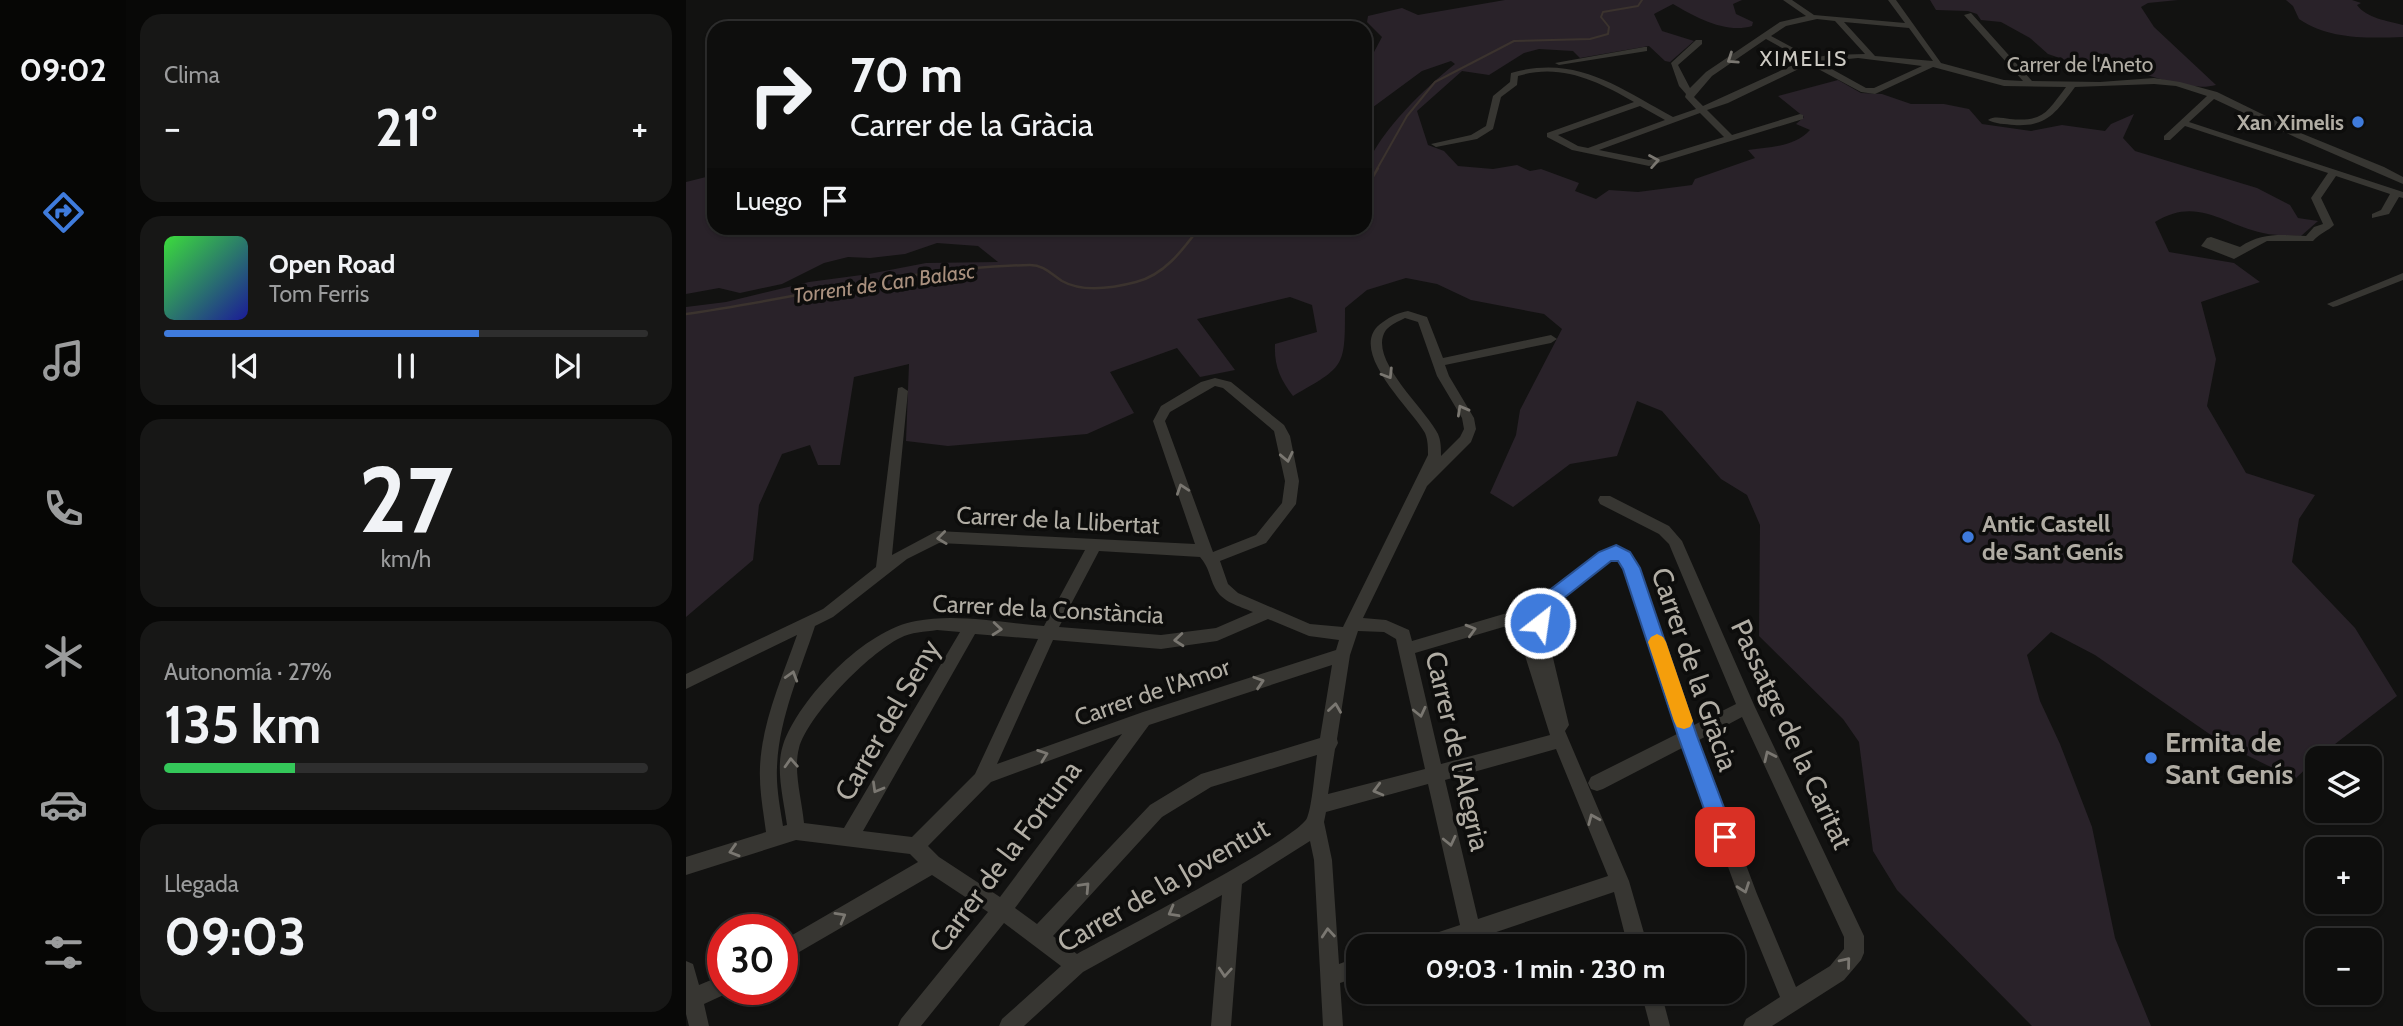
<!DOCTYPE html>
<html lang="es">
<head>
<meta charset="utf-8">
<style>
	:root { --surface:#0e0e0d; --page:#171716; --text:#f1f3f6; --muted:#9b9c9d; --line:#2e2e2e; --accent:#3f7bdc }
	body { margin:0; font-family:Cabin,sans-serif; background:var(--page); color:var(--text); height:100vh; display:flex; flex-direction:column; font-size:26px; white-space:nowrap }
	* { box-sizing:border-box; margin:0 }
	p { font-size:23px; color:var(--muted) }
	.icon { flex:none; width:38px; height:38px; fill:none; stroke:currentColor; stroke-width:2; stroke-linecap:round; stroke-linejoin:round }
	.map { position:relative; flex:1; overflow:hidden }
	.panel { display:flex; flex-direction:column; gap:14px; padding:14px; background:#080807; width:560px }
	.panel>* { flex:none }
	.top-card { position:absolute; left:21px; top:21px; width:665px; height:214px; border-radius:21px; box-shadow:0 2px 5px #0004,0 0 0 2px var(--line); background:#0e0e0d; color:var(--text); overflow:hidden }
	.tools { position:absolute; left:1619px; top:746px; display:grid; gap:14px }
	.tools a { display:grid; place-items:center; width:77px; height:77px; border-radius:14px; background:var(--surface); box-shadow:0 2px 5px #0004,0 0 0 2px var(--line); font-size:35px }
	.speed { position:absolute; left:21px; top:914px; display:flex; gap:14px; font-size:35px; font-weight:700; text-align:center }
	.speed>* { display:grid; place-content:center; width:91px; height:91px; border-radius:50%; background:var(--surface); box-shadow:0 2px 5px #0004,0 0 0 2px var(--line); line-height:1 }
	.speed .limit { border:10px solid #d22; background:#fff; color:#111 }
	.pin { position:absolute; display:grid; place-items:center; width:60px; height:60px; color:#fff; margin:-30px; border-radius:14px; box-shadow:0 4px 10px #0006 }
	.me { position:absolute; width:77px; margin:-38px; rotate:30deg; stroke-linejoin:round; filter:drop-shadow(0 0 5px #0008) }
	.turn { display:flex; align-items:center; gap:24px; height:147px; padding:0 28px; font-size:32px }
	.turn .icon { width:91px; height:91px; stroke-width:2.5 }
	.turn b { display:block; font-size:49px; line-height:60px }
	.then { display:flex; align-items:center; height:66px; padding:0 28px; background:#0003; gap:14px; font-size:26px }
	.big { font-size:52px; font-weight:700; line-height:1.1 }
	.panel .card { flex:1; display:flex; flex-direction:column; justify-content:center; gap:10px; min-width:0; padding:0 24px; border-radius:21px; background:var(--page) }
	.panel .dial { align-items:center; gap:0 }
	.dial b { font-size:91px; line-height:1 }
	.song { display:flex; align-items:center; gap:21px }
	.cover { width:84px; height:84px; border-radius:10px; background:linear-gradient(135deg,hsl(120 70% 55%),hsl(240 70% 35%)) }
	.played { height:7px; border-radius:4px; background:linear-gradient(90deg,var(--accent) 65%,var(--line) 65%) }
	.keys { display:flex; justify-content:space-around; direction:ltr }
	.heat { display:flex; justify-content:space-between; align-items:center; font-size:38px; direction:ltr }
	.charge { height:10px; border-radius:5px; background:linear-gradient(90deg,#34c759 27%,var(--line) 0) }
	.trip { position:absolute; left:660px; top:934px; width:399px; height:70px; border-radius:21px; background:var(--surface); box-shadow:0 2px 5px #0004,0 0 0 2px var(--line); font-weight:700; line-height:70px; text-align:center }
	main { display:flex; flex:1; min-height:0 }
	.tab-bar { display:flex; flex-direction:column; width:126px; justify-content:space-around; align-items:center; background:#060605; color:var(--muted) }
	.tab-bar .icon { width:49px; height:49px }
	.tab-bar .on { color:var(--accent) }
	.tab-bar b { font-size:32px; color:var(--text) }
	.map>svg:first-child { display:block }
	.green { fill:#292229 }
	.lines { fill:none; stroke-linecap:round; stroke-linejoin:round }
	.stream-far1 { stroke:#3b332e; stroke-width:2 }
	.stream { stroke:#3b332e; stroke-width:2.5 }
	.minor { fill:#373632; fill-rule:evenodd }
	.oneway { stroke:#7a7771 }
	.route { fill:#3f7bdc; stroke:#29508f; stroke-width:2 }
	.slow { fill:#f59e0b }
	.poi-dot { fill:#3f7bdc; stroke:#0d0d0c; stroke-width:2.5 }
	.labels { text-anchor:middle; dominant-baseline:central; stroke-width:7; stroke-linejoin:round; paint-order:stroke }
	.far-neighbourhood-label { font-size:21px; letter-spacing:2px; fill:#cecbc4; stroke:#0d0d0c }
	.far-street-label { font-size:21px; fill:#b1ada4; stroke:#0d0d0c }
	.far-poi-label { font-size:21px; font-weight:bold; fill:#b1ada4; stroke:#0d0d0c; text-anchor:end }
	.far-water-label { font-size:21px; font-style:italic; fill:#a9907e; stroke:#0d0d0c }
	.street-label { font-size:24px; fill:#b1ada4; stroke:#0d0d0c }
	.poi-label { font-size:24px; font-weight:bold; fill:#b1ada4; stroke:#0d0d0c; text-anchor:start }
	.near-street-label { font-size:28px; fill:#b1ada4; stroke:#0d0d0c }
	.near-poi-label { font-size:28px; font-weight:bold; fill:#b1ada4; stroke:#0d0d0c; text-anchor:start }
</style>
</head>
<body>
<main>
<nav class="tab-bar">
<b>09:02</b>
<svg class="icon on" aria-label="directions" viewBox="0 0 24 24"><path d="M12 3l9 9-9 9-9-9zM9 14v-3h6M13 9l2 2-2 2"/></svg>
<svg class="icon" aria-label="music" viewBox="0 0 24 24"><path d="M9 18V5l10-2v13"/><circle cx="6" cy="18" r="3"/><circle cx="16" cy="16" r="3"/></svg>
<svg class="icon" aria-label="phone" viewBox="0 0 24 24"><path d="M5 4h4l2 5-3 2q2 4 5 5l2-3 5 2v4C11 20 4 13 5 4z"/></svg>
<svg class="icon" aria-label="climate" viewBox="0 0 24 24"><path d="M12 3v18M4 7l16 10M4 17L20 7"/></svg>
<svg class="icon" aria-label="car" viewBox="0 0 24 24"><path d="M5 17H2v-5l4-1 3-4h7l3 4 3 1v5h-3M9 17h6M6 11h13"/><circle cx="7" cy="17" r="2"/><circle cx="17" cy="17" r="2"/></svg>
<svg class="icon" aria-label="filters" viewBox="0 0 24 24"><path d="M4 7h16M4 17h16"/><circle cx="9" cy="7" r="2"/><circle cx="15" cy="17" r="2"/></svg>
</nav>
<section class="panel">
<div class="card"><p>Clima</p>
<div class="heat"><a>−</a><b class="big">21°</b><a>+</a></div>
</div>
<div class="card">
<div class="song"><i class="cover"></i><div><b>Open Road</b><p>Tom Ferris</p></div></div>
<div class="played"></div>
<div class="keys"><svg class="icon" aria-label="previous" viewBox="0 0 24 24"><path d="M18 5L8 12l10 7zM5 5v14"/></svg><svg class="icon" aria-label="pause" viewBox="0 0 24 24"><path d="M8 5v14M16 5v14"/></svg><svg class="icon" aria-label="next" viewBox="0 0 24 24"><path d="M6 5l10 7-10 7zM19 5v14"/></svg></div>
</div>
<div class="card dial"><b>27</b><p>km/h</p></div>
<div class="card"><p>Autonomía · 27%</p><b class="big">135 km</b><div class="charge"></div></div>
<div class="card"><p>Llegada</p><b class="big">09:03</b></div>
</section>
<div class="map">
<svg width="1717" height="1026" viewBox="0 0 1717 1026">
	<rect width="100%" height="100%" fill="#121211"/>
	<g class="green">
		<path d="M819 0H1056L1047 4 1050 14 1067 22 1066 26C1040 34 1009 17 987 4L968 14 976 31 1008 41 984 62 979 61 963 46 894 58 887 51 853 49 838 53 803 75 776 71 731 111 742 145 758 151 772 166 807 169 831 165 844 171 855 169 893 183 889 191 910 199 923 190 952 192 1006 185 1009 179 1069 158 1062 150C1083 147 1109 147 1124 130L1110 124 1118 117 1092 96 1152 80 1175 93 1196 94 1225 104H1258L1283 109 1296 124 1345 131 1376 125 1419 131 1425 124 1448 114 1437 138 1449 151 1571 188 1604 205 1612 218 1632 221 1615 236C1603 235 1589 236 1577 233 1536 224 1511 196 1469 222L1483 252 1548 263 1574 282 1515 302 1530 359 1521 406 1560 473 1629 495 1613 519 1606 562 1669 628 1711 696 1631 758 1609 779 1538 744 1409 655 1365 632 1341 655 1354 701 1374 744 1406 827 1429 938 1465 1026H1346L1211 890 1187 851 1173 742 1157 719 1073 636 1074 525 1061 495 1035 479 976 411 951 401 931 456 884 464 827 507 804 493 830 435 834 410 876 329 858 314 785 300 751 284 720 278 681 290 659 308C659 368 659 366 607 396 594 379 588 366 589 344L631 332 626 305 604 297 511 319 549 370 514 377 491 348 424 372 448 413 401 434 262 446 220 441 223 364 168 377 154 465H132L124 445 96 454 73 505 67 560 0 617V307L40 302 123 282 183 274 240 263 312 262 292 246 251 243 219 254 184 258 162 257 138 263 96 284 54 293 33 288 0 294V182L28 175V228H415L420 230 424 228H679C679 213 675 180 680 167 695 130 738 89 769 64L765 61 736 71 679 113V56L688 52 696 37 681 22 682 16 716 8 732 15Z"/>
		<path d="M1244 0H1492L1462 3 1455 7 1468 27 1530 85C1490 96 1422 51 1391 64L1362 54 1344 38 1315 22 1295 20 1291 14 1282 11 1250 10Z"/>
		<path d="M1600 0H1666L1675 3 1671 5C1680 18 1702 21 1717 25V37C1683 38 1643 40 1613 19L1607 6Z"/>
	</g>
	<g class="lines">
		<path class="stream-far1" d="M691 169 721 116 749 82 828 41 904 39 922 34 923 27 915 17 917 12 952 6 956 0"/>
		<g class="stream">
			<path d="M679 190 692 168"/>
			<path d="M0 314C114 298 228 267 344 265 358 265 365 274 376 281 397 293 427 288 450 282 478 275 496 251 513 228"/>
		</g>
		<g class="minor">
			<path d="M1097 0H1106L1128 15 1219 23 1202 0H1210L1255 63 1318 80 1337 81 1278 15 1285 13 1346 81 1414 82 1468 78 1494 82 1531 92 1617 134 1698 167 1717 177V184L1611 138 1528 99 1503 122 1717 192V198L1713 197 1703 214 1686 218V214L1695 210 1704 194 1650 176 1635 198 1648 225C1642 231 1634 233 1627 241H1581L1548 259 1515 246 1521 238 1525 237 1554 247C1576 232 1596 235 1620 236L1628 227 1637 224 1625 198 1642 173 1499 126 1484 140H1478V136L1521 96 1490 86 1468 84 1389 87C1370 112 1362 127 1328 125 1319 124 1309 124 1302 120 1308 116 1316 118 1324 119 1358 122 1361 112 1380 87L1318 86 1247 67 1189 94 1175 92 1123 64 1042 103 1021 110 1046 135 1114 114 1117 115V119L963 166 886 150 861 137V133L948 102C911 81 875 63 832 76L831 85 815 97 807 129 791 139 750 147 745 144 785 135 800 126 807 96 824 82 825 73C890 54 932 87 987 117L1010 109 999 97 1000 94 993 86 985 63 1010 40H1016V44L992 65 1004 88 1020 72 1094 22 1120 16ZM1131 19 1149 21 1179 54 1143 55 1126 58 1085 36 1100 26ZM1158 22 1223 28 1247 61 1189 56ZM1080 39 1118 60 1017 106 1008 97 1026 76ZM1172 58 1236 66 1188 88H1180L1133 62ZM954 106 979 120 902 148 892 146 872 135ZM1014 113 1038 137 963 160 913 150Z"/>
			<path d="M958 47H961V51L873 65 869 63Z"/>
			<path d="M1717 273V280L1651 306 1647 307 1641 304Z"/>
			<path d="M722 311 741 317 757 358 865 335 871 339 865 343 759 365 763 376 788 418 790 429 785 442 741 486 677 618 700 620 723 630 726 641 838 608 914 552 930 546 943 552 952 567 1008 725 1050 704 983 544 973 534 914 504 912 500 914 496H924L983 526 996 541 1068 705 1178 936V953L1175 960 1158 980 1086 1026H1057L1060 1019 1094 997 1052 894 998 747 917 789 911 791 905 789 902 783 905 777 993 733 938 568 929 558 869 602 862 623 863 641 883 725 879 731 943 881 962 947H942L928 892 766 947H726L729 940 774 925 742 784 640 812 638 822 646 860 653 964 672 957V977L654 983 657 1026H637L628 860 624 841 556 884 545 1026H525L536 895 397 972 338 1026H313L316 1019 375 966 318 923 235 1026H212L215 1019 302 912 246 875 96 962V941L232 862 224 854 110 840 0 875V857L80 832C77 810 73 788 74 767 76 721 96 678 111 635L0 689V674L137 609 190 567 212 388 216 387 222 391 206 555 251 531 509 544 467 421 475 406 515 382 529 378 545 382 598 425 604 436 613 481 610 504 580 543 534 561 542 584 552 593 624 624 657 627 742 455C742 448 742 440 739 433 726 409 657 348 697 322 705 316 712 313 722 311ZM719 318 732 322 751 376 776 418 778 429 774 437 755 456C755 448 755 441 752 434 741 410 680 358 700 330 704 325 713 321 719 318ZM529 386 537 388 588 431 599 481 596 503 570 535 527 552 479 421 484 412ZM253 543 399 550 358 626C316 623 271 613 230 621 180 629 113 698 97 745 89 769 98 801 101 825L97 826C94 807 90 787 91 767 93 718 114 672 129 626L147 617 221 559ZM413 551 514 557C523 567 523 576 529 588 536 602 553 606 567 612L530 628 475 635 373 627ZM848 617 847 633 842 620ZM582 619 623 636 653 640 650 650 457 712 311 764 367 640 475 649 531 641ZM824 625 830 627 864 735 755 764 729 653ZM251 630 274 632 158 828 118 823C116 800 107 771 113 748 122 715 183 653 214 638 225 632 239 632 251 630ZM672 631 698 632 710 639 739 769 642 794 649 749 652 743 651 739 664 655ZM289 634 352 639 289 774 226 837 177 831ZM646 665 634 738 515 774 464 805 351 924 329 908 463 725ZM1056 717 1158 937V949L1144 966 1110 987 1071 894 1013 740ZM436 734 314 897 253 857 242 846 305 782ZM870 749 922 876 792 919 759 780ZM631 755C629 769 626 807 621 818 610 841 425 935 391 954L367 936 476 817 525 787Z"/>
			<path d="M0 961 7 964 13 985 37 975V989H45L44 992 18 1004 23 1026H3L0 1014Z"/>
			<path d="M955 992H975L984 1026H964Z"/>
		</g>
	</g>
	<defs><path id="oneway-chevron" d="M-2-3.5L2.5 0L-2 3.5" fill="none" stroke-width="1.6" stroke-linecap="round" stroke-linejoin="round" transform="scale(1.75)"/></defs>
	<g class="oneway">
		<use href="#oneway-chevron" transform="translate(1046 59) rotate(146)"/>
		<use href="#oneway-chevron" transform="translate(968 161) rotate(-10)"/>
		<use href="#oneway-chevron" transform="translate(702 374) rotate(58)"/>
		<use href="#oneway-chevron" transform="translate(776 410) rotate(-119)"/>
		<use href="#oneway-chevron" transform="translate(601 457) rotate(78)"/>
		<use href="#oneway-chevron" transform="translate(496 489) rotate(-109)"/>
		<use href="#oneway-chevron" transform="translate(256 538) rotate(173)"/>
		<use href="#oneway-chevron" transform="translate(311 629) rotate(5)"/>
		<use href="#oneway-chevron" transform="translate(785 630) rotate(-16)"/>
		<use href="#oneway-chevron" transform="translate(493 640) rotate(175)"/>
		<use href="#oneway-chevron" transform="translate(106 676) rotate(-73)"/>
		<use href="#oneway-chevron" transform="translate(573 682) rotate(-18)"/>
		<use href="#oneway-chevron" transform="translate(649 708) rotate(-82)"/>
		<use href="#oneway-chevron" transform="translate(734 712) rotate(77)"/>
		<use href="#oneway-chevron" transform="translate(357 755) rotate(-20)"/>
		<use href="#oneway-chevron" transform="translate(1083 756) rotate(-115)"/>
		<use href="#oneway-chevron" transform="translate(105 763) rotate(-93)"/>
		<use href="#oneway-chevron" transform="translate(191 788) rotate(120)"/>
		<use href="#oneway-chevron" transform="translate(692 790) rotate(165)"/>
		<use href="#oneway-chevron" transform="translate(907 819) rotate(-113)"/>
		<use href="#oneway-chevron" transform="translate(764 841) rotate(77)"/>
		<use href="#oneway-chevron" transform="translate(48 851) rotate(163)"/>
		<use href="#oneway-chevron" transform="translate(399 887) rotate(-47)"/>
		<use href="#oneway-chevron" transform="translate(1058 888) rotate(70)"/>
		<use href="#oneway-chevron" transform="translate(487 912) rotate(151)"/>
		<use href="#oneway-chevron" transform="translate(155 917) rotate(-30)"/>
		<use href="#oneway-chevron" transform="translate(642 933) rotate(-95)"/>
		<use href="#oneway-chevron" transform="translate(1160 962) rotate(-51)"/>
		<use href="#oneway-chevron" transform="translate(539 972) rotate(94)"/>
	</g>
	<path class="route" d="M930 545 944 552 954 568 1011 736 1049 837 1046 844 1039 847 1031 844 1028 837 992 736 937 569 932 561H925L869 605 860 628 854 630 848 628 845 623 856 596 913 552Z"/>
	<path class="slow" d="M971 634 977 637 980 642 1007 721 1004 727 998 729 991 727 988 721 962 642 965 637Z"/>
	<g class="poi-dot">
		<circle cx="1672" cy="122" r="7"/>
		<circle cx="1282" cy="537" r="7"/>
		<circle cx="1465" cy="758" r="7"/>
	</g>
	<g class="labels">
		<g class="far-neighbourhood-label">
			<text x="1118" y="58">XIMELIS</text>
		</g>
		<g class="far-street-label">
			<text x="1394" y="64">Carrer de l'Aneto</text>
		</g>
		<g class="far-poi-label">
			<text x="1658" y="122">Xan Ximelis</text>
		</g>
		<g class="far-water-label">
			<text transform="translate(198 283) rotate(-8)">Torrent de Can Balasc</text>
		</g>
		<g class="street-label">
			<text transform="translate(372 520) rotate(3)">Carrer de la Llibertat</text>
			<text transform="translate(362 609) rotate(3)">Carrer de la Constància</text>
			<text transform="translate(466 692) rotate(-19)">Carrer de l'Amor</text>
		</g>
		<g class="poi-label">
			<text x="1296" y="523">Antic Castell<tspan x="1296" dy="28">de Sant Genís</tspan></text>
		</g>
		<g class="near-street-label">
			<text transform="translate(1009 669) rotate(71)">Carrer de la Gràcia</text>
			<text transform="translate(201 720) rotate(-60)">Carrer del Seny</text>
			<text transform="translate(1106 734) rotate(65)">Passatge de la Caritat</text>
			<text transform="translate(772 751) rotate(77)">Carrer de l'Alegria</text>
			<text transform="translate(319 856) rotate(-53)">Carrer de la Fortuna</text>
			<text transform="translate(477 885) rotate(-30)">Carrer de la Joventut</text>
		</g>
		<g class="near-poi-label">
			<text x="1479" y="742">Ermita de<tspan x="1479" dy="32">Sant Genís</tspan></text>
		</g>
	</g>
</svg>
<div class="tools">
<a><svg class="icon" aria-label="layers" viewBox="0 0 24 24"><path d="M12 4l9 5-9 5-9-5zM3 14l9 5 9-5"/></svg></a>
<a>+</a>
<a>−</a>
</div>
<div class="speed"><div class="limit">30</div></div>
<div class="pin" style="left:1039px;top:837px;background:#d93025"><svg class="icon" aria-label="arrive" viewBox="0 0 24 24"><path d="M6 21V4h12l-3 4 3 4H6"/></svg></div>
<svg class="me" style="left:854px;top:623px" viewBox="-20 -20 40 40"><circle r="17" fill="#3f7bdc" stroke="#fff" stroke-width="3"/><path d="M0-11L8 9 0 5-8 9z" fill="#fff"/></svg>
<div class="trip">09:03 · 1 min · 230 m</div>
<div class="top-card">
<div class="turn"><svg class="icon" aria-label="right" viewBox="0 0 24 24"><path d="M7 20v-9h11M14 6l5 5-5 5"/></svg><div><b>70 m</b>Carrer de la Gràcia</div></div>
<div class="then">Luego<svg class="icon" aria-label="arrive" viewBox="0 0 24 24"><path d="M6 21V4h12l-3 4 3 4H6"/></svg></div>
</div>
</div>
</main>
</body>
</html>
